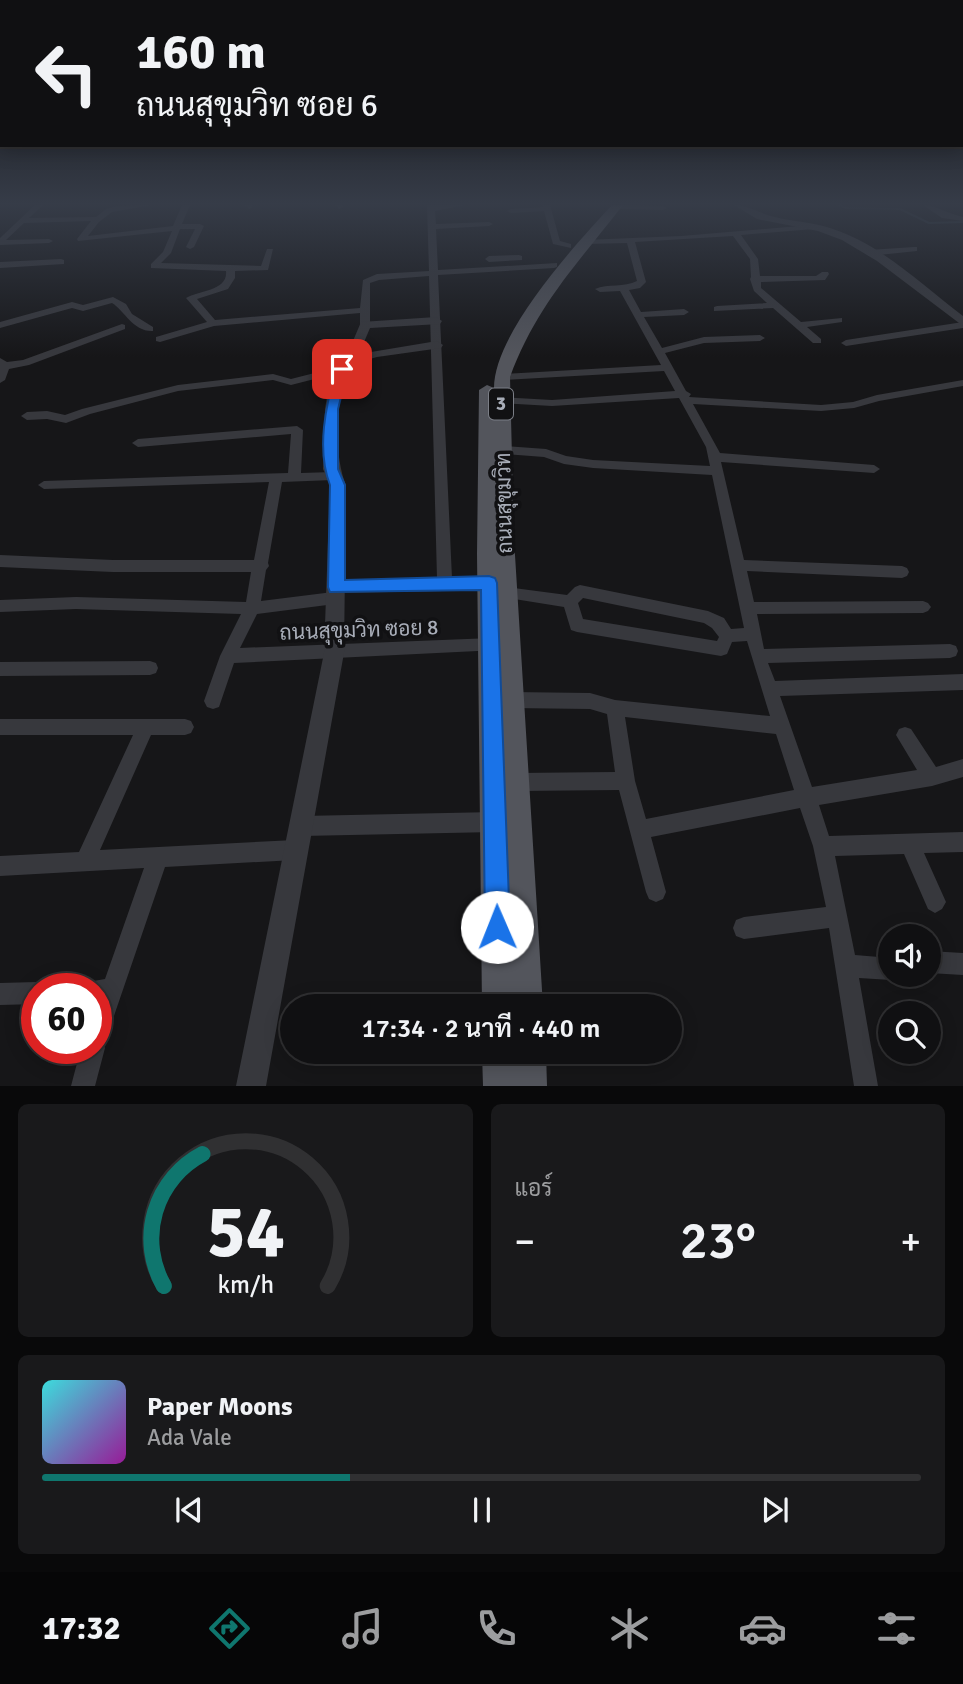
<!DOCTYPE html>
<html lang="th">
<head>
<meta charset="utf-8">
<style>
	:root { --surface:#101012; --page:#19191b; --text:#f1f3f6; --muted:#9c9d9f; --line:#303032; --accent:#0f766e }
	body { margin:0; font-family:Signika,Sarabun,sans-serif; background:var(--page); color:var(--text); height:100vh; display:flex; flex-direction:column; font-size:26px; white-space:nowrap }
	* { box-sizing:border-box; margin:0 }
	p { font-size:23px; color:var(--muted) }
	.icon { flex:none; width:38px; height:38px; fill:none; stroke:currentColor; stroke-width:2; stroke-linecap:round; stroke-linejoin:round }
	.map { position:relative; height:1086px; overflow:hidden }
	.panel { display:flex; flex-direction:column; gap:18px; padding:18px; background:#09090a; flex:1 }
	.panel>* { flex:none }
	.guide { position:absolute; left:0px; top:0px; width:964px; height:147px; box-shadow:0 4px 18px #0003,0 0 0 2px var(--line); background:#101012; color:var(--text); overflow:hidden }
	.controls { position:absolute; left:878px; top:924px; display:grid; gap:14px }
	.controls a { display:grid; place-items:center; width:63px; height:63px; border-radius:50%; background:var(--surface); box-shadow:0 4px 18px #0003,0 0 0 2px var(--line); font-size:35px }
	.speed { position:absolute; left:21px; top:973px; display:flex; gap:14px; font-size:35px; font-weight:700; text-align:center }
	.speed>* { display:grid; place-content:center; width:91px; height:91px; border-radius:50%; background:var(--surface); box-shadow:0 4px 18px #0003,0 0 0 2px var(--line); line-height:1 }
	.speed .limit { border:10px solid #d22; background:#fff; color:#111 }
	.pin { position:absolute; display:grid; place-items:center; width:60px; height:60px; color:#fff; margin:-30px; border-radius:14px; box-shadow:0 4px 10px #0006 }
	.me { position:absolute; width:77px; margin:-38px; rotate:359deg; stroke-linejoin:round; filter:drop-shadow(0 0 5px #0008) }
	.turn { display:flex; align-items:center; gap:24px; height:147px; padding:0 21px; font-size:32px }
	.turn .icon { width:91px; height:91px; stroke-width:2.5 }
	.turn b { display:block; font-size:49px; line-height:60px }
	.big { font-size:52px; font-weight:600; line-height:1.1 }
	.panel .widget { flex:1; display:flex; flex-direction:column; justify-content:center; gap:10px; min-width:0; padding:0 24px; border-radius:10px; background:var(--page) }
	.panel .dial { align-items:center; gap:0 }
	.dial svg { height:182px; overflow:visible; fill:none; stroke:var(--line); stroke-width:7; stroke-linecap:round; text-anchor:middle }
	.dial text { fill:var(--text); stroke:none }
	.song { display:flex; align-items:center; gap:21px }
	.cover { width:84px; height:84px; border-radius:10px; background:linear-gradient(135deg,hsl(180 70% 55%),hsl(300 70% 35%)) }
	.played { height:7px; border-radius:4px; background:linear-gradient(90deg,var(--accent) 35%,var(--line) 35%) }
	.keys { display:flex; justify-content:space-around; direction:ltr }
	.heat { display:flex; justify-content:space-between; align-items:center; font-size:38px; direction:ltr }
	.panel .tiles { flex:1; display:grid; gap:18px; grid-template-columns:1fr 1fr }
	.widget:last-child { grid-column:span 2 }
	.trip { position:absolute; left:280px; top:994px; width:402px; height:70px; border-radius:35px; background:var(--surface); box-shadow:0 4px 18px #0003,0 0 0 2px var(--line); font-weight:600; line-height:70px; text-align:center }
	.tab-bar { display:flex; height:112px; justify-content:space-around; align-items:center; background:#060607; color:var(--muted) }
	.tab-bar .icon { width:49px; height:49px }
	.tab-bar .current { color:var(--accent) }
	.tab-bar b { font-size:32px; color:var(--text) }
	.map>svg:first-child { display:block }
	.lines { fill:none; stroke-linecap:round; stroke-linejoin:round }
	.stream { stroke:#2c353c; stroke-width:2 }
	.minor { fill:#37383d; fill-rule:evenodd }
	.tertiary { fill:#37383d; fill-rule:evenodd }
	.primary { fill:#53555c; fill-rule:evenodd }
	.route { fill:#1a73e8; stroke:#114b97; stroke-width:2 }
	.labels { text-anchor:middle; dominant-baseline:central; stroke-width:7; stroke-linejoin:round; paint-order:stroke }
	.shield { fill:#111113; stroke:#7b7e86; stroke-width:2 }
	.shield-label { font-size:19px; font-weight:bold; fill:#a8adb8 }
	.street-label { font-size:21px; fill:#a8adb8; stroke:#111113 }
</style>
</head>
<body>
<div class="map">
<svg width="963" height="1086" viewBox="0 0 963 1086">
	<rect width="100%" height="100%" fill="#161618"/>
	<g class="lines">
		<path class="stream" d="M839 205 847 208 900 209 929 223 963 222"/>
		<g class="minor">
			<path d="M35 205H43L29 218 96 217 106 209 116 206 152 205 112 212 99 222 88 236 173 226 182 205H190L182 224H200L204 226 194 247 190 249 186 247 195 229H180L171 253 161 263 261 266 267 249H273L268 270 235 271V278L228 289 197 299 215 320 360 308 363 280 377 274 429 271 427 205H465L435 211 436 224 489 222 493 224 489 226 436 229 438 270 557 263V267L554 268 438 275 452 578 489 577 494 579 496 583 494 587 445 591 338 593 343 598 340 602 335 604 257 614 240 648 492 638 498 640 500 645 498 650 234 663 219 707 213 709 207 707 204 701 220 656 241 614 76 609 0 612V600L76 597 246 602 251 572H113L0 567V555L113 560H254L269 482 44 489 38 485 44 481 288 473 291 434 138 447 132 443 138 439 297 426 303 430 301 473 333 472 339 476 333 480 282 482 268 563 269 566 266 570 261 601 333 592 329 587 331 583 336 581 437 578 429 276 379 280 370 283V325L365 328 360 325V313L214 326 160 342 156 341V337L207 322 186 298C199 290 228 291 226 271L151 268V264L163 252 172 231 78 241 77 239 91 221 24 223 6 240 49 239 53 241 49 243 0 245V238Z"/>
			<path d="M244 205H252L253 207 249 209Z"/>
			<path d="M335 205H343V207L339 209Z"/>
			<path d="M542 205H550L560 241 571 244V248L553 244 544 211 511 213 507 211 511 209 543 207Z"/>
			<path d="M615 205 663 206 667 208 663 210 617 209 613 207Z"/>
			<path d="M923 205C936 205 948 214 963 217V221L942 218Z"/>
			<path d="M811 225 815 227 814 229 741 235 758 259 760 276H816L822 272H828L829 274 825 280 761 282V288L801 322 842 318V322L807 327 821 339V343H813L773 308 714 311V307L717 306 767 303 754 291 750 279 751 277 750 259 733 236 635 242 646 282 640 288 629 290 641 312 684 309 689 312 684 315 644 317 662 348 704 337 760 335 765 338 760 341 704 343 665 353 686 391 691 394 689 397 821 405 853 402 877 395 963 380V386L879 401 854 408 821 411 693 404 720 453 874 465 880 469 874 473 721 462 744 560 902 566 907 568 909 572 907 576 902 578 747 571 754 602 923 601 928 603 931 607 928 611 923 613 757 614 764 649 950 644 956 646 958 651 956 656 950 658 768 663 775 681 963 674V690L780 696 812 787 917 770 896 735 899 729 905 727 911 729 936 767 963 759V777L932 786 819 805 829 836 963 832V852L924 853 946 902 942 909 935 913 928 909 904 854 835 856 855 955 891 958V975H900L891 980 859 978 878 1086H854L829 928 744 939 736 936 733 928 736 920 744 917 826 907 813 846 800 808 651 837 666 892 663 899 656 902 649 899 646 892 619 790 517 791 510 789 508 782 510 775 517 773 615 772 607 714 590 709 511 708 505 706 502 700 505 694 511 692 590 693 615 700 770 716 747 641 732 642 727 654 721 656 577 632 571 630 564 607 502 597 500 593 502 589 507 587 567 595 575 587 580 585 708 611 724 618 731 629 744 628 712 475 593 468 564 464 544 457 504 454 498 450 504 446 546 449 566 456 593 460 710 466 706 447 679 398 552 406 501 403 495 400 501 397 552 400 675 391 664 371 502 380 497 377 502 374 661 365 620 291 600 292 595 289C608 283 624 288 637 281L627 243 587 244H584V240L681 236ZM583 598 704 623 712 628 719 637 717 641 583 619 578 603ZM625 717 776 734 794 790 646 819 635 781Z"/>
			<path d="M914 247H917V251L869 256 865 253 869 250Z"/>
			<path d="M519 255 522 256V260L489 262 485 259 489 256Z"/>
			<path d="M61 259 64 260V264L0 268V262Z"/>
			<path d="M113 297 126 304 132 314 153 327V331C133 332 125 311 112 303L83 311 72 308 0 328V322L72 302 83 305Z"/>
			<path d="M963 322V328L846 346 841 343 846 340Z"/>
			<path d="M122 324 125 325V329L29 365 9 369 5 380 0 383V358L7 362 23 360Z"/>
			<path d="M342 366 347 369 346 371 291 385 273 380 178 391 90 414 66 423 47 419 27 420 21 416 27 412 47 411 65 415 82 409 178 385 273 374 291 379Z"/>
			<path d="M150 661 156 663 158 668 156 673 150 675 0 676V662Z"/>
			<path d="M0 719H185L191 721 194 727 191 733 185 735H151L100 850 295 840 302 843 305 850 302 857 295 860 165 867 104 1045 105 1048 95 1086H71L81 1048H96V989H85L88 982 105 979 144 868 0 876V856L79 852 133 735H0Z"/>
			<path d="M495 812 502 815 505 822 502 829 495 832 302 836 295 833 292 826 295 819 302 816Z"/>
			<path d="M929 951 963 953V975L929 973Z"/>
			<path d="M37 982 45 985 47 989H37V1004L0 1005V983Z"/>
		</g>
		<g class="tertiary">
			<path d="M734 205C749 205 760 214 775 217 794 222 815 222 833 229 882 245 923 286 963 316V326L877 261 842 240 818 231 757 219Z"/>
			<path d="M436 317 442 321 440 324 370 328 359 354 437 341 443 345 441 348 377 357 352 364C335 392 333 455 346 485L344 653 266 1086H236L324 653 330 485 323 469 325 409 330 378 350 348 361 322Z"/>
		</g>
		<g class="primary">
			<path d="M612 205H623C578 263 536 306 510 377L514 539 543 1006H482L477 554 479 390 487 385 494 388C494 333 575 245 612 205Z"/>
			<path d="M482 1052H546L547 1086H483Z"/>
		</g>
	</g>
	<linearGradient id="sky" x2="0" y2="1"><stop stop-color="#0c0c0d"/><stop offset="0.57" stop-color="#363c48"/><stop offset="1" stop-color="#363c48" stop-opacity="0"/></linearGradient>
	<rect width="963" height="357" fill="url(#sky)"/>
	<path class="route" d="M342 365 348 369 338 409V469L345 485V580L489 576 495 578 497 583 510 927 506 936 497 940 489 936 485 927 481 590 330 592 328 587 330 485C316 449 326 405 336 369Z"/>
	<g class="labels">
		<rect class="shield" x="489" y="388.5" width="24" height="31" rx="5"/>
		<g class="shield-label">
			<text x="501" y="404">3</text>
		</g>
		<g class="street-label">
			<text transform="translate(504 503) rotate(-91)">ถนนสุขุมวิท</text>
			<text transform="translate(359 630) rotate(-2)">ถนนสุขุมวิท ซอย 8</text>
		</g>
	</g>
</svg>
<div class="controls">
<a><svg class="icon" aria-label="sound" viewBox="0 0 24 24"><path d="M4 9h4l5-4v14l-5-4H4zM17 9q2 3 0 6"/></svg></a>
<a><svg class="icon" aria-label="search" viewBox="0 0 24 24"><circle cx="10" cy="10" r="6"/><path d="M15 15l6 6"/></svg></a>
</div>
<div class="speed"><div class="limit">60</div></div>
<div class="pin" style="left:342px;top:369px;background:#d93025"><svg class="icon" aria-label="arrive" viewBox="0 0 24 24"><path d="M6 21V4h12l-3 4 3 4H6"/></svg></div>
<svg class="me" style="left:497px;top:927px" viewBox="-20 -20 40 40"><circle r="19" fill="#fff"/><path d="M0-13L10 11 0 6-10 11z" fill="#1a73e8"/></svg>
<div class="trip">17:34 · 2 นาที · 440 m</div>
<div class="guide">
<div class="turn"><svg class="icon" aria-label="left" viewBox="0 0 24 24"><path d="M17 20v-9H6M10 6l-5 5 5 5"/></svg><div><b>160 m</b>ถนนสุขุมวิท ซอย 6</div></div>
</div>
</div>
<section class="panel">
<div class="tiles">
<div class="widget dial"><svg viewBox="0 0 100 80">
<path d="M14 69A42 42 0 1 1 86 69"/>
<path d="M14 69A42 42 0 0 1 31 11" stroke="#0f766e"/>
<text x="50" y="56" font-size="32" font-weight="700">54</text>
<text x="50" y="72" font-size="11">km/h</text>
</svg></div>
<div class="widget"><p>แอร์</p>
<div class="heat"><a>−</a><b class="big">23°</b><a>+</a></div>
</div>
<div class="widget">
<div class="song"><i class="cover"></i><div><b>Paper Moons</b><p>Ada Vale</p></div></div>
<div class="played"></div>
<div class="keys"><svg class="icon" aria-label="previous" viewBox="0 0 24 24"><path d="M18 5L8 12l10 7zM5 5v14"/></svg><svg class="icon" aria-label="pause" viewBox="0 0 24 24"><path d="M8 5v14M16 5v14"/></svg><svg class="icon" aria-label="next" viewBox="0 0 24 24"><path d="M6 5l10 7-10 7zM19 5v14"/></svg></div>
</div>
</div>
</section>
<nav class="tab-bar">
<b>17:32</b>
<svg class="icon current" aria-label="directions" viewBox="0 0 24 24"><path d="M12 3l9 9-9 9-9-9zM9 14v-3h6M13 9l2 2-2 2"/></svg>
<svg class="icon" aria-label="music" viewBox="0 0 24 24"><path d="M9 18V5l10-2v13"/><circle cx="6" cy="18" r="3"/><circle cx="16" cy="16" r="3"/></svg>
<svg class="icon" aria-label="phone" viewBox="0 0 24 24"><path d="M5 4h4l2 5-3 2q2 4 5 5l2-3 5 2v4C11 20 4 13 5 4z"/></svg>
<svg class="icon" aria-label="climate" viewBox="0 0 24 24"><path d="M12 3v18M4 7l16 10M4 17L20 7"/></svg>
<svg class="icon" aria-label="car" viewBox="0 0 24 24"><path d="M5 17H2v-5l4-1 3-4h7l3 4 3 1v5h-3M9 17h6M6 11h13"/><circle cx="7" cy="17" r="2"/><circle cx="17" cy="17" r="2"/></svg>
<svg class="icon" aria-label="filters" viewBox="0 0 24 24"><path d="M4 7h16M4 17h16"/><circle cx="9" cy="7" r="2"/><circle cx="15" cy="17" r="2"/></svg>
</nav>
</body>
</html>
